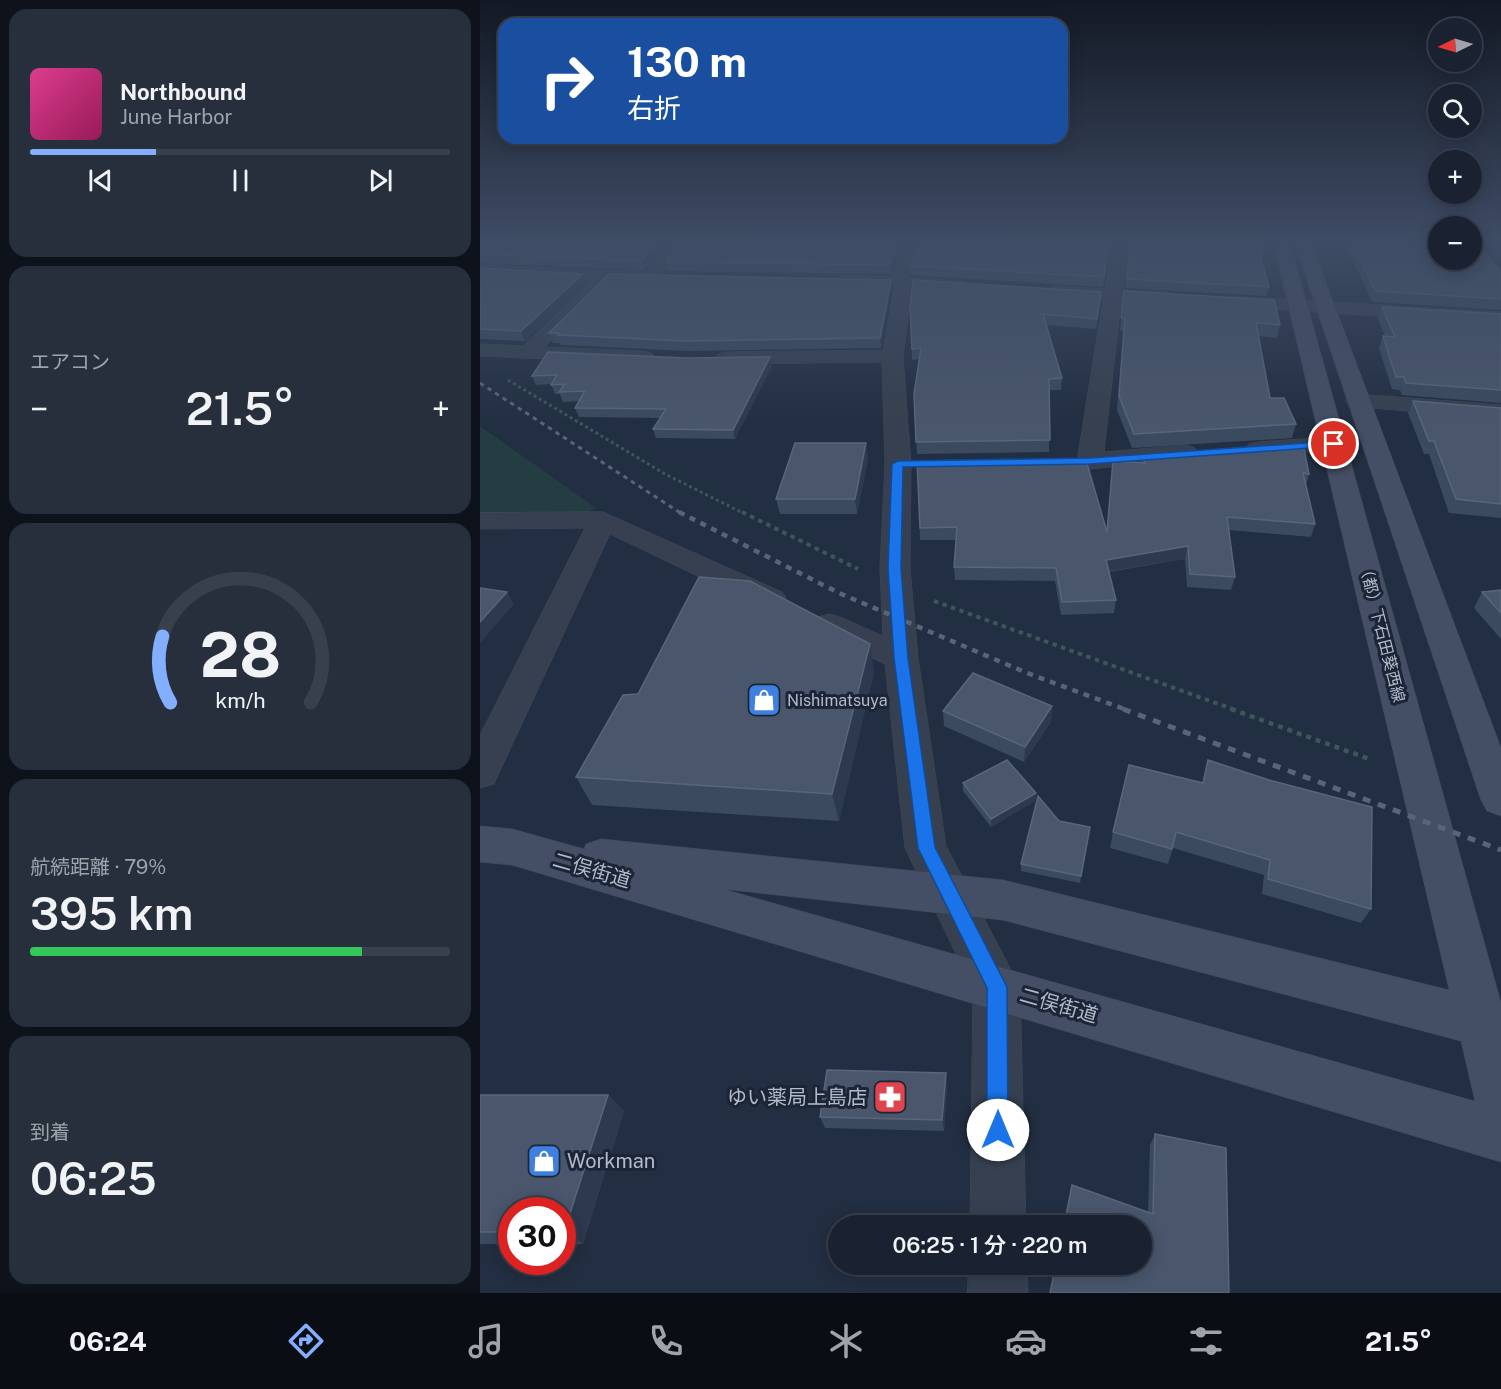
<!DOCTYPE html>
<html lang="ja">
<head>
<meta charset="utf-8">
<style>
	:root { --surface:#1a2231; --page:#272f3d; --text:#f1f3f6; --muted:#9fa4ab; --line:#383f4d; --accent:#84aeff }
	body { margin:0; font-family:"Public Sans","Noto Sans JP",sans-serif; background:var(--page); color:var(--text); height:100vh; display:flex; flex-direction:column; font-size:22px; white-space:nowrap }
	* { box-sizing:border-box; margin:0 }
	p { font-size:20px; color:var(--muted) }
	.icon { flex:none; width:33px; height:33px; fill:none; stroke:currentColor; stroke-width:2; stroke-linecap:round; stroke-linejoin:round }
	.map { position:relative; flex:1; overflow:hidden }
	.panel { display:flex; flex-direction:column; gap:9px; padding:9px; background:#0e131b; width:480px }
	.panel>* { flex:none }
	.banner { position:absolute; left:18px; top:18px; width:570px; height:126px; border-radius:18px; box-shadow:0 3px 15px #0003,0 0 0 2px var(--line); background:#1a4fa0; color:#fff; overflow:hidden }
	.needle { width:39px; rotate:265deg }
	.fabs { position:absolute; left:948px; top:18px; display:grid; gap:12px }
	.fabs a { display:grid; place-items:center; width:54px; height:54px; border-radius:50%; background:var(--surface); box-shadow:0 3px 15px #0003,0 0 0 2px var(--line); font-size:30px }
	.speed { position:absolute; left:18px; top:1197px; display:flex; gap:12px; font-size:30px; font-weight:700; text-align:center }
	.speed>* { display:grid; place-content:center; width:78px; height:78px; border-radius:50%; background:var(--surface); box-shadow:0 3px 15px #0003,0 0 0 2px var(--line); line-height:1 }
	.speed .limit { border:9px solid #d22; background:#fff; color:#111 }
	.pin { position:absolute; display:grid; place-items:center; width:51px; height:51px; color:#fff; margin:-26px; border:3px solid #fff; border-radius:50%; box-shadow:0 2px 6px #0007 }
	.me { position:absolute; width:66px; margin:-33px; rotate:0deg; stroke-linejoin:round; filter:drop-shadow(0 0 4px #0008) }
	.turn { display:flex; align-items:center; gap:21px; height:126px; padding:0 30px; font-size:27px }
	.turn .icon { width:78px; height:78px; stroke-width:2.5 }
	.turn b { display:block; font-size:42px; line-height:51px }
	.big { font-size:45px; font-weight:600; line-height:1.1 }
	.panel .card { flex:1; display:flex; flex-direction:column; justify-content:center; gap:9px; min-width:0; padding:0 21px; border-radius:18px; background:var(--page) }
	.panel .dial { align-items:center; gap:0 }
	.dial svg { height:156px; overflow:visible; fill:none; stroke:var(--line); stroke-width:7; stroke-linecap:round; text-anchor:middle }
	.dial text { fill:var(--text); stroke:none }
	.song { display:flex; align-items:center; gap:18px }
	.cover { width:72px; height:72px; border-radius:9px; background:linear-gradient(135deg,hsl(330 70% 55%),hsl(330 70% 35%)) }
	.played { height:6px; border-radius:3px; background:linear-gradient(90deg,var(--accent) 30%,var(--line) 30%) }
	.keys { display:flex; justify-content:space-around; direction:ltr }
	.heat { display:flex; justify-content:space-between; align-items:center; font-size:33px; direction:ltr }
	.charge { height:9px; border-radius:4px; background:linear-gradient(90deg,#34c759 79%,var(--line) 0) }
	.trip { position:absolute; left:348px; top:1215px; width:324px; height:60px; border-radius:30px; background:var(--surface); box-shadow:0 3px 15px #0003,0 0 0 2px var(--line); font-weight:600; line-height:60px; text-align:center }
	.menu { display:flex; height:96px; justify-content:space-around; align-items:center; background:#0a0e14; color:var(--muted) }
	.menu .icon { width:42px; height:42px }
	.menu .current { color:var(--accent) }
	.menu b { font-size:27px; color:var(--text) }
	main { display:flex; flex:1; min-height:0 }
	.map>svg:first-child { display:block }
	.green { fill:#243d42 }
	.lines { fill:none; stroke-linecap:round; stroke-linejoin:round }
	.street-casing { stroke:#3f4959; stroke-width:1 }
	.secondary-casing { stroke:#3f4959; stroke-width:1 }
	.path-far2 { stroke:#3d5659; stroke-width:3; stroke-dasharray:3 3; stroke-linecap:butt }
	.path-far1 { stroke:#3d5659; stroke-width:4; stroke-dasharray:4.5 4.5; stroke-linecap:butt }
	.path { stroke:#3d5659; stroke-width:4.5; stroke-dasharray:5 5; stroke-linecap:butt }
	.street { fill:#364050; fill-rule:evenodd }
	.secondary { fill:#444e64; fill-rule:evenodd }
	.rail-far2 { stroke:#586478; stroke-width:3; stroke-dasharray:4.5 4.5; stroke-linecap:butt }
	.rail-far1 { stroke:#586478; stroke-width:4.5; stroke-dasharray:6 6; stroke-linecap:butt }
	.rail { stroke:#586478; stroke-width:5; stroke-dasharray:8 8; stroke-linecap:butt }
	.wall { fill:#3c4a5f }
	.shaded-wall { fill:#2c394e }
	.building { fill:#49566b; stroke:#59667a; stroke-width:1.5 }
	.route { fill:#1a73e8; stroke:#114b97; stroke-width:1.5 }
	.labels { text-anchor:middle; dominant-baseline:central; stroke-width:6; stroke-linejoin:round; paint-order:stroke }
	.street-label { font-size:16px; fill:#b2bbcb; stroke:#1b2535 }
	.poi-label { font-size:16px; fill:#b2bbcb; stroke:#1b2535; text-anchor:start }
	.near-street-label { font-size:20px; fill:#b2bbcb; stroke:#1b2535 }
	.near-poi-label { font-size:20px; fill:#b2bbcb; stroke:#1b2535; text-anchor:end }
</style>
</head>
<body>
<main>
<section class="panel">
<div class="card">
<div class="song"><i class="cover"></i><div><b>Northbound</b><p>June Harbor</p></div></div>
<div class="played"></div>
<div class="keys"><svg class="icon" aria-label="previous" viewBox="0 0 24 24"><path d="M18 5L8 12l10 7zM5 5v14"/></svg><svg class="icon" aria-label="pause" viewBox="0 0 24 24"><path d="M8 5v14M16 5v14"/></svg><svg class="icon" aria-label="next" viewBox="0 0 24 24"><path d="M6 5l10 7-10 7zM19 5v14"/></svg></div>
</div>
<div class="card"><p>エアコン</p>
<div class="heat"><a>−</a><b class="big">21.5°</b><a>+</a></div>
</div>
<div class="card dial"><svg viewBox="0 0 100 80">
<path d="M14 69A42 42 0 1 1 86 69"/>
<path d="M14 69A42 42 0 0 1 10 35" stroke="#84aeff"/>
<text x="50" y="56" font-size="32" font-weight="700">28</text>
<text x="50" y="72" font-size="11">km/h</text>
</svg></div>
<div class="card"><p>航続距離 · 79%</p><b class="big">395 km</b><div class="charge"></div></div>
<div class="card"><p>到着</p><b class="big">06:25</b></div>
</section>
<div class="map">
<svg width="1021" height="1293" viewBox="0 0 1021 1293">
	<rect width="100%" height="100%" fill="#222e41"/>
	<path class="green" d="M0 426 116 508 106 513H0Z"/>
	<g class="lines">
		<g class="street-casing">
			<g id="street">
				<path d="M189 243H206L178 282 131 281 65 347 164 351 171 353 175 357 171 361 164 363 0 356V344L43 346 111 280 0 275V265L165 272Z"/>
				<path d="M426 243H442L428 278 478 281 484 282 487 286 484 290 478 291 432 289 423 356 431 464 430 568 438 658 466 846 540 987 546 1226H490L493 989 425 848 405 664 338 633 333 625 338 617 349 614 360 617 403 636 400 568 405 464 402 362 246 364 239 362 235 358 239 354 246 352 403 350 414 288 365 285 359 284 356 280 359 276 365 275 410 277Z"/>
				<path d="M632 243H648L643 290 687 292 694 294 696 298 694 302 687 304 641 301 624 452 706 445 715 448 719 453 715 458 610 469 601 466 597 461 623 300 577 298 570 296 568 292 570 288 577 286 625 289Z"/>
				<path d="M751 296 1021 312V324L744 306 742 302 744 298Z"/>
				<path d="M877 394 1021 405V419L869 406 866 401 869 396Z"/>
				<path d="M854 437 863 439 866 444 863 449 778 456 769 454 766 449 769 444 778 442Z"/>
				<path d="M123 512 302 592 307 599 302 606 291 609 280 606 130 534 19 773 14 784 0 788V735L105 528 0 529V513Z"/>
				<path d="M489 1264H547L548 1293H488Z"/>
			</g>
		</g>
		<g class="secondary-casing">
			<g id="secondary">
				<path d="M794 243H810L1021 1003V1162L32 865 0 862V826L32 829 104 849 106 844 121 839 523 880 969 990ZM243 889 523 920 981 1041 995 1101Z"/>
				<path d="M815 243H831L1021 748V816L1007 811 1001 800Z"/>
			</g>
		</g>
		<path class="path-far2" d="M28 380 185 474 265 514"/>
		<g class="path-far1">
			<path d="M262 512 378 569"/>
			<path d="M454 601 755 710"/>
		</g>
		<path class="path" d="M751 709 892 760"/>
		<use href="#street" class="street"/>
		<use href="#secondary" class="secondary"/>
		<path class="rail-far2" d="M0 383 202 514"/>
		<path class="rail-far1" d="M199 512 359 593 547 673 647 710"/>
		<path class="rail" d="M643 709 1021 850"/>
	</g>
	<g class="wall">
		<path d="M0 243H186L164 270 0 263Z"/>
		<path d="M423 243 410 274 188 271 185 262Z"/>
		<path d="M440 243H630L623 287 431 275V266Z"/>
		<path d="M650 243 784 250 782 259 789 287 786 296 645 288Z"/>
		<path d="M865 243H958L1018 269 1021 270V310L892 302Z"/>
		<path d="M1009 243H1021V259Z"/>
		<path d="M0 268 106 283 45 341 0 339Z"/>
		<path d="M411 280V289L401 348 209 351 81 345 80 343H73L69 333Z"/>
		<path d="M644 291 800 325 797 338 778 336 790 398 816 424 812 438 652 448 637 410 643 331H640Z"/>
		<path d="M620 302 616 329 566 325 582 378 581 390H569V452L437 454 434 394 439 359 432 360 430 307Z"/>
		<path d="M902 307 1021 314V403L922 395 920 390 912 389 899 348 903 336H905L898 319Z"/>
		<path d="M292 366 255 439 176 438 173 429 180 418 99 417 95 408 99 401 83 402 80 394H75L71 384 56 385 52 376Z"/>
		<path d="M933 401 1021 408V518L969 513 949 454H944L928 413Z"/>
		<path d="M662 455 829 474 826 485 835 524 831 537 749 530 755 577 751 590 707 587 705 559 629 572 636 600 634 613 581 615 575 581 475 580 474 567 476 540H440L437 461 627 531 632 473 661 463Z"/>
		<path d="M388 458 377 514H300L296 499Z"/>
		<path d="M1021 590V639L994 608 1002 592Z"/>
		<path d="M394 672 359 821 112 805 96 777 158 694Z"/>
		<path d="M572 706 571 722 544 762 464 726 463 711Z"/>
		<path d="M728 760 891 909 881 923 782 894 784 875 693 848 688 864 630 848 633 832 722 783Z"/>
		<path d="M483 783 556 793 555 801 511 827 483 791Z"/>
		<path d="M579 821 609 835 600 883 541 871V864Z"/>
		<path d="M467 1085 464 1131 345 1128 340 1117Z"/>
		<path d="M0 1095H128L144 1111 103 1244H82V1210H32V1244H0Z"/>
		<path d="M675 1134 749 1293H570L575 1264H662V1226H583L592 1185 668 1212 670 1145Z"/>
	</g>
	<g class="shaded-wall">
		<path d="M176 243H186L164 270 161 261Z"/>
		<path d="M419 243H423L410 274 409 265Z"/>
		<path d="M103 274 106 283 45 341 41 331Z"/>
		<path d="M411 280V289L401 348 400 338Z"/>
		<path d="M290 357 292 366 255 439 253 430Z"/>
		<path d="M386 443 388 458 377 514 375 499Z"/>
		<path d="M708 546 705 559 624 572 626 560Z"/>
		<path d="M27 592 34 604 0 643V622Z"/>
		<path d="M390 644 394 672 359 821 352 794Z"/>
		<path d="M572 706 571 722 544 762 545 747Z"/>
		<path d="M556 793 555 801 511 827V819Z"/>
		<path d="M466 1073 467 1085 464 1131 462 1120Z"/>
		<path d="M128 1095 144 1111 103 1244 84 1232Z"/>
	</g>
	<g class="building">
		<path d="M0 243H176L161 261 0 254Z"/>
		<path d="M200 243H419L409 265 185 262Z"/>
		<path d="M440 243H629L624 277 431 266Z"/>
		<path d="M650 243H782L784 250H779L789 287 647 279Z"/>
		<path d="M873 243H958V260H992V243H998L1018 269 1021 270V299L895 291Z"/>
		<path d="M0 268 103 274 41 331 0 329Z"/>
		<path d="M129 274 411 280 400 338 206 341 78 335 79 333H69Z"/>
		<path d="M433 280 621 292 617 319 563 314 582 378 569 379 570 440 436 442 434 394 441 348 432 349 430 307Z"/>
		<path d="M644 291 794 300 800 325 776 323 790 398H804L816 424 654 434 639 396 645 319 641 318Z"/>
		<path d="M902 307 1021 314V390L926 383 924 377H916L903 336 915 337Z"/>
		<path d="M68 352 207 358 290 357 253 430 173 429 186 409 95 408 105 391 79 392 85 384 71 385 77 375 52 376Z"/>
		<path d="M933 401 1021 408V504L976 499 954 441H949Z"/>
		<path d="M315 443H386L375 499H296Z"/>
		<path d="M823 444 829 474 823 473 835 524 747 517 755 577 710 574 708 546 626 560 636 600 582 602 576 568 474 567 477 527 440 528 437 461 606 460 627 532 633 461 665 463 662 455Z"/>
		<path d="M219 577 270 581 390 644 352 794 96 777 143 695 158 694Z"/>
		<path d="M0 588 27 592 0 622Z"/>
		<path d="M1021 590V613L1002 592Z"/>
		<path d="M493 673 572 706 545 747 463 711Z"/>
		<path d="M527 760 556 793 511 819 483 783Z"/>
		<path d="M728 760 789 780 892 807 891 909 788 879 790 860 696 832 692 849 633 832 649 765 723 783Z"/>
		<path d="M558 796 579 821 610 827 601 876 541 864Z"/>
		<path d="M347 1070 466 1073 462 1120 340 1117Z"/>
		<path d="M0 1095H128L84 1232H82V1210H32V1232H0Z"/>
		<path d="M675 1134 746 1148 749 1293H570L576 1264H662V1226H584L592 1185 673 1214Z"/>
	</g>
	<linearGradient id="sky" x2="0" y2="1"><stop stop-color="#131924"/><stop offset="0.57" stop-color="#3e4c65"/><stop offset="1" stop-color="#3e4c65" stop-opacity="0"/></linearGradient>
	<rect width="1021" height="424" fill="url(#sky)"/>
	<path class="route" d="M854 441 857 442V446L610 464 423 467 421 568 428 658 455 847 527 987 528 1130 525 1138 518 1141 510 1138 507 1130V988L438 848 414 658 408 568 412 464 418 461 610 458Z"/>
	<defs>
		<g id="shop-square" transform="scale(1.725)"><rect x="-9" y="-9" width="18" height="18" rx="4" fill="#3f7fe0" stroke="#1b2535"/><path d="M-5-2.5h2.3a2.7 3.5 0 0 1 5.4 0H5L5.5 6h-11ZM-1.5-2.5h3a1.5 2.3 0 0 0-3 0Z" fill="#fff"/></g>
		<g id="pharmacy-square" transform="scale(1.725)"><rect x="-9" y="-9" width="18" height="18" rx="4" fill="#e0444e" stroke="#1b2535"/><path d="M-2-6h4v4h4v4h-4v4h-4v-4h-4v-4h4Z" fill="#fff"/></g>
	</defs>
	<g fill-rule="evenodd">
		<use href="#shop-square" x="284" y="700"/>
		<use href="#pharmacy-square" x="410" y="1097"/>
		<use href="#shop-square" x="64" y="1161"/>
	</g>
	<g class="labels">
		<g class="street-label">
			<text transform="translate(902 632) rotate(76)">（都）下石田葵西線</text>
		</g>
		<g class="poi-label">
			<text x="307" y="700">Nishimatsuya</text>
		</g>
		<g class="near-street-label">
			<text transform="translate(112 870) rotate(16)">二俣街道</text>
			<text transform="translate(579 1005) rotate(16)">二俣街道</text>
		</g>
		<g class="near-poi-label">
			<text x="387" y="1097">ゆい薬局上島店</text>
			<text x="87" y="1161" text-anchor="start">Workman</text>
		</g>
	</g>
</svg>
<div class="fabs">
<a><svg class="needle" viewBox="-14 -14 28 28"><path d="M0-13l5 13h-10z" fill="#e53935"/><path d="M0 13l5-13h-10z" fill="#9fa4ab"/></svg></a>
<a><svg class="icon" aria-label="search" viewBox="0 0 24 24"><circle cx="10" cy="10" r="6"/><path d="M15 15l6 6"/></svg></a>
<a>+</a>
<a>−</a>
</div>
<div class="speed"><div class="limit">30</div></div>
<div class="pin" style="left:854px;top:444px;background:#d93025"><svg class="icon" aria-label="arrive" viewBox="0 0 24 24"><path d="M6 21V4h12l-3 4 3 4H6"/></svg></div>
<svg class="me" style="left:518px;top:1130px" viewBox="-20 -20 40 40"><circle r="19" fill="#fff"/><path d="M0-13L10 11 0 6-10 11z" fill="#1a73e8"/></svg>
<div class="trip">06:25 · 1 分 · 220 m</div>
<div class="banner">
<div class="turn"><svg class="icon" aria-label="right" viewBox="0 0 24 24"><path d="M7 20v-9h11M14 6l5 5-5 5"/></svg><div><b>130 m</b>右折</div></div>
</div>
</div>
</main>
<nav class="menu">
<b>06:24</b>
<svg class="icon current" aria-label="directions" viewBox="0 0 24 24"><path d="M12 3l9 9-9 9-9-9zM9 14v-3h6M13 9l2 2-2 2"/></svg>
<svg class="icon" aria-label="music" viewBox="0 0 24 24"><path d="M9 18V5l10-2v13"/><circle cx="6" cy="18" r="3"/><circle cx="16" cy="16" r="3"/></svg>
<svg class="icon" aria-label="phone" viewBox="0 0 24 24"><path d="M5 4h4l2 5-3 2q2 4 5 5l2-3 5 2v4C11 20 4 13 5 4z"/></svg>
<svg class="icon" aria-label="climate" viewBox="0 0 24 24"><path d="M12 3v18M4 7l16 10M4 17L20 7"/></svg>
<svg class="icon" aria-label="car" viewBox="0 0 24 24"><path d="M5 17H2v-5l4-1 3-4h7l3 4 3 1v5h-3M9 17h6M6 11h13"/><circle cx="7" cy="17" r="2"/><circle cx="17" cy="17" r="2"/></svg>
<svg class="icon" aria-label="filters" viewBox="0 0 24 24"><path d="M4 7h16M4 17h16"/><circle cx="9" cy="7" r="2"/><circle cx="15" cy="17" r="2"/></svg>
<b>21.5°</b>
</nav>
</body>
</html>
